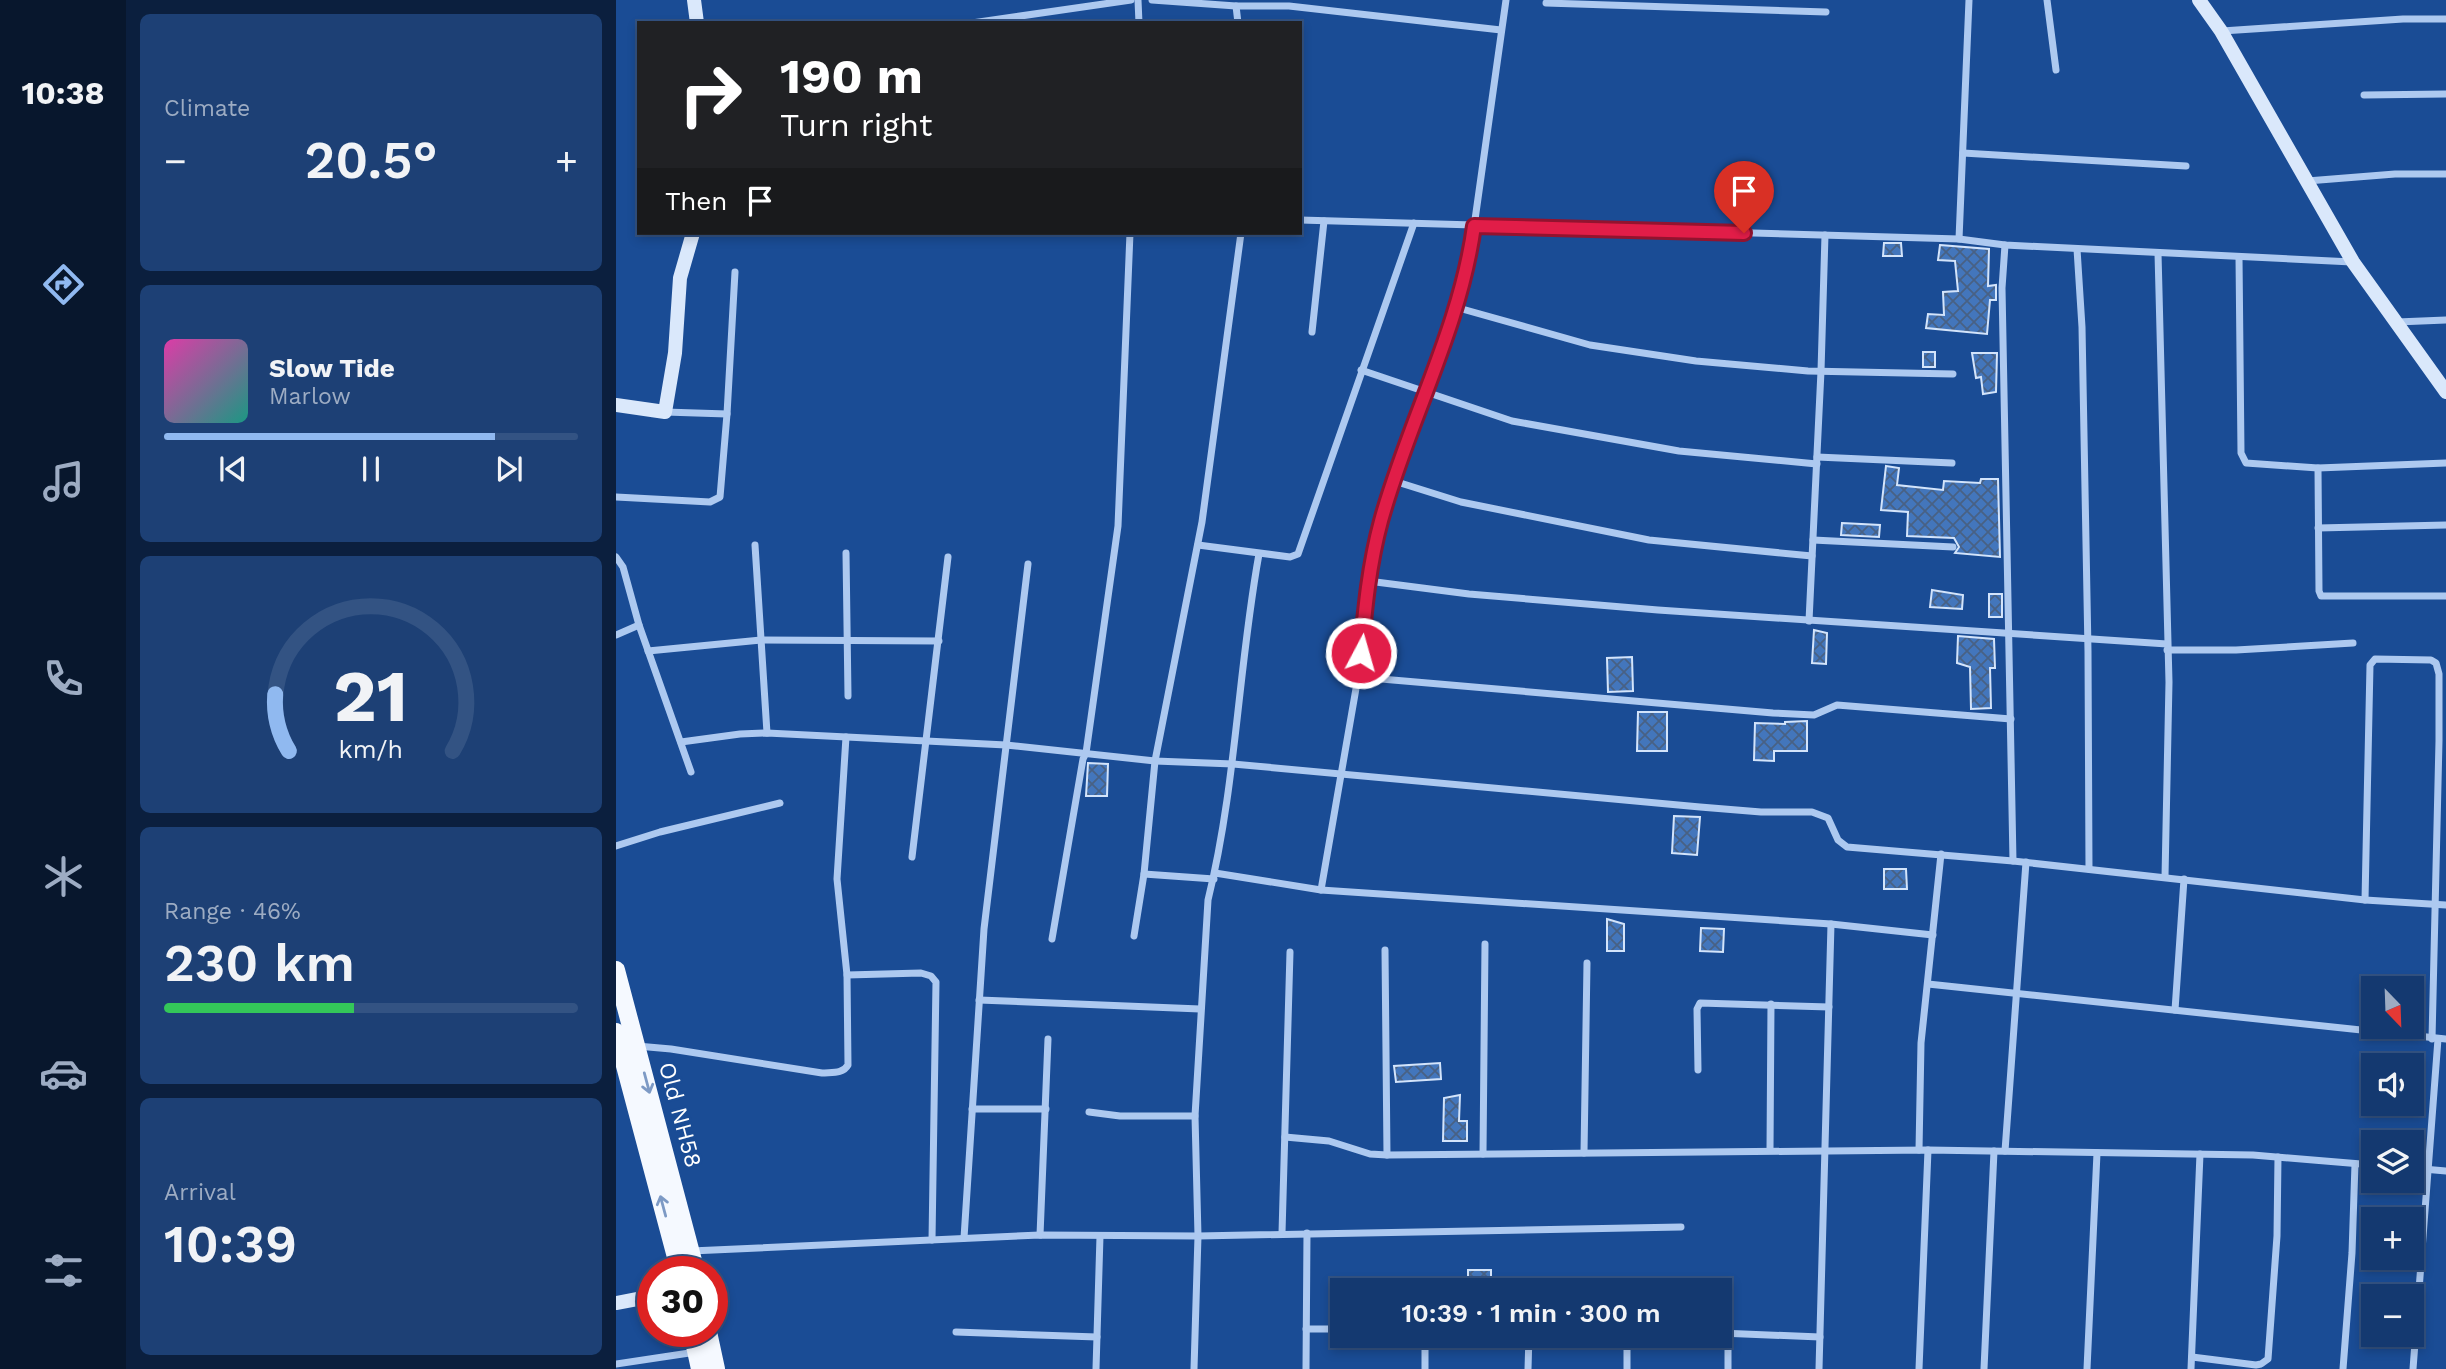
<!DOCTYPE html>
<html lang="en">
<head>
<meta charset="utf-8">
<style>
	:root { --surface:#143970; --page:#1d4075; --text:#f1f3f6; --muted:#9dacc3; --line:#335383; --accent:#90b9f0 }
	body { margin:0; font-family:"Work Sans",sans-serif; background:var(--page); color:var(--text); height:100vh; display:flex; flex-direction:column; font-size:26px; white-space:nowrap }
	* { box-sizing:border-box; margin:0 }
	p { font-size:23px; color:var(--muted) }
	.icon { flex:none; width:38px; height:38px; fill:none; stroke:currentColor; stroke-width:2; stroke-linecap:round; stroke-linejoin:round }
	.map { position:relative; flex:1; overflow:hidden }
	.details { display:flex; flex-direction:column; gap:14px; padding:14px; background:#0b1f3e; width:490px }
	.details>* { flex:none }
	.banner { position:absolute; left:21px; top:21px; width:665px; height:214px; border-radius:0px; box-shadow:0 4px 10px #0003,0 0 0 2px var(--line); background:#202124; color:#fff; overflow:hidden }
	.needle { width:46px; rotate:157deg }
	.controls { position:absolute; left:1745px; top:976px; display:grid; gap:14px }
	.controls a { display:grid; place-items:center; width:63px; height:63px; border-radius:0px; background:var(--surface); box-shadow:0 4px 10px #0003,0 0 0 2px var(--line); font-size:35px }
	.speed { position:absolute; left:21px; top:1256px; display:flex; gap:14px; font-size:35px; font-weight:700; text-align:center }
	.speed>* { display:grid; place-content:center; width:91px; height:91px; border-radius:50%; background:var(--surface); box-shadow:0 4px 10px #0003,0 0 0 2px var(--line); line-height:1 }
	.speed .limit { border:10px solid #d22; background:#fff; color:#111 }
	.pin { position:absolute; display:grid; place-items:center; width:60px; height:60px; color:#fff; margin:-72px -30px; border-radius:50% 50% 50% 0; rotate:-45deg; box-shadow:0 0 7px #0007 }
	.pin .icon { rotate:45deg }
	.me { position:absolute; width:77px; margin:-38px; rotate:6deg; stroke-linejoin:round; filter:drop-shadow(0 0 5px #0008) }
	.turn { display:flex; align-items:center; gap:24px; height:147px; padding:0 28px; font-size:32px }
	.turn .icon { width:91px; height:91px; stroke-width:2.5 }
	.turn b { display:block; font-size:49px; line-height:60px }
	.then { display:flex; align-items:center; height:66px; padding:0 28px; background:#0003; gap:14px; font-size:26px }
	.big { font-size:52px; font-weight:600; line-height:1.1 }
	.details .card { flex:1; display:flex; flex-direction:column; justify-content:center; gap:10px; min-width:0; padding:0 24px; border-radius:10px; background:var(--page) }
	.details .dial { align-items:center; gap:0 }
	.dial svg { height:182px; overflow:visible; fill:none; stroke:var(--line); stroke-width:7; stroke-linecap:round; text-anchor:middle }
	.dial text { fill:var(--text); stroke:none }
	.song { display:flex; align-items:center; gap:21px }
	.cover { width:84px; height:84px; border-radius:10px; background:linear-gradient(135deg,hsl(320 70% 55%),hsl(170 70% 35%)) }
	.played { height:7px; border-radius:4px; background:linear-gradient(90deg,var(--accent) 80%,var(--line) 80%) }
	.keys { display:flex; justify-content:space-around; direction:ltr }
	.heat { display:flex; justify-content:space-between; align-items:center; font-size:38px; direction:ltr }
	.charge { height:10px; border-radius:5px; background:linear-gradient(90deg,#34c759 46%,var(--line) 0) }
	.trip { position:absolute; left:714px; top:1278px; width:402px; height:70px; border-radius:0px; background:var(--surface); box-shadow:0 4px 10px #0003,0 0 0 2px var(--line); font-weight:600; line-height:70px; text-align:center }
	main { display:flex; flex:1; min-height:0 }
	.tab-bar { display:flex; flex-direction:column; width:126px; justify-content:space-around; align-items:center; background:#08172d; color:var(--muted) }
	.tab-bar .icon { width:49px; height:49px }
	.tab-bar .active { color:var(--accent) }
	.tab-bar b { font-size:32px; color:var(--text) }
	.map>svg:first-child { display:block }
	.building { fill:url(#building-cross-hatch); stroke:#d3e4fb; stroke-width:2 }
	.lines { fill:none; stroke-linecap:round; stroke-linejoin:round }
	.street { stroke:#adc9f0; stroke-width:7 }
	.secondary { stroke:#dae8fb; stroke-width:14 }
	.primary { stroke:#f5f9ff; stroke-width:18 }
	.oneway { stroke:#7d9ac5 }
	.route-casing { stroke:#92132f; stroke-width:18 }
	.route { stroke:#e11d48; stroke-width:12 }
	.labels { text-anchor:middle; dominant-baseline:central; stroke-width:5; stroke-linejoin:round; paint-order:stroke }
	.street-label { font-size:23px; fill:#fff; stroke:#1a4c95 }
</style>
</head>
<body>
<main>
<nav class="tab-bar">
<b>10:38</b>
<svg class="icon active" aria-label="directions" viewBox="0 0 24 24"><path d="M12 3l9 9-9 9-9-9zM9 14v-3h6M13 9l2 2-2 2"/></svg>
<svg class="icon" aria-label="music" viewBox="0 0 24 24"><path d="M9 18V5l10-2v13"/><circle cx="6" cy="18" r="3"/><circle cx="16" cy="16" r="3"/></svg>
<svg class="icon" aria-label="phone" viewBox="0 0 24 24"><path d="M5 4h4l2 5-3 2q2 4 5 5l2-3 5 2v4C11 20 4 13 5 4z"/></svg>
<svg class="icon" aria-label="climate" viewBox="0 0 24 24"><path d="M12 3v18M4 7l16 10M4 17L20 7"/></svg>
<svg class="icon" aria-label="car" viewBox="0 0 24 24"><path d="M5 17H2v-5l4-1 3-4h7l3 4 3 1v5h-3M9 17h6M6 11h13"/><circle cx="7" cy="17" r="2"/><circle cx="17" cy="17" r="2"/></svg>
<svg class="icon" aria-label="filters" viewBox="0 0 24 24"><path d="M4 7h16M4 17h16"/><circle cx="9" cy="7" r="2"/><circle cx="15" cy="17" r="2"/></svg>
</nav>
<section class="details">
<div class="card"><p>Climate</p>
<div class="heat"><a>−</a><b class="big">20.5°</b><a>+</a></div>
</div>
<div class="card">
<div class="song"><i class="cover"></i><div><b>Slow Tide</b><p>Marlow</p></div></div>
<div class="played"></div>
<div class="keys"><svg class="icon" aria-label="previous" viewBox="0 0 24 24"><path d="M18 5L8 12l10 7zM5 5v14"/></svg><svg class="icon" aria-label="pause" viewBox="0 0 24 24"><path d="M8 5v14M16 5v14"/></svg><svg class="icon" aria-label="next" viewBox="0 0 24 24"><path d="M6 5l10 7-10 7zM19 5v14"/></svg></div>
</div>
<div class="card dial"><svg viewBox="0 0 100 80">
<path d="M14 69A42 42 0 1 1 86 69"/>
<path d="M14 69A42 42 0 0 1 8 44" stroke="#90b9f0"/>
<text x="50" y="56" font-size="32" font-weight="700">21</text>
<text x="50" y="72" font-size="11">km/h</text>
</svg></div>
<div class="card"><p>Range · 46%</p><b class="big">230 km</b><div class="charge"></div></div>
<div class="card"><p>Arrival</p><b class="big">10:39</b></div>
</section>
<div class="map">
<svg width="1830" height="1369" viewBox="0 0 1830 1369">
	<defs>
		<pattern id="building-cross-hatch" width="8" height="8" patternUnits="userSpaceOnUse" patternTransform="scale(1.75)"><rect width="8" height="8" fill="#4376bc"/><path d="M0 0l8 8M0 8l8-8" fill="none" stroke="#486184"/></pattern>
	</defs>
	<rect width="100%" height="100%" fill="#1a4c95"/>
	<g class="building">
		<path d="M1268 243H1285L1286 256H1267Z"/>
		<path d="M1324 245 1373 249 1372 286 1380 285V300H1374L1371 334 1310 328 1312 314 1328 315 1327 292 1342 291 1339 261 1322 260Z"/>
		<rect x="1307" y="352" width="12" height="15"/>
		<path d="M1356 353H1381L1380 392 1367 394 1365 377 1360 378Z"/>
		<path d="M1270 466 1283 468 1281 485 1327 490 1328 481 1364 483 1365 479H1382L1384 557 1339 553 1343 547 1338 538 1291 536 1292 512 1265 510Z"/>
		<path d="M1226 523 1264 525 1263 537 1225 535Z"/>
		<path d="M1316 590 1347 595 1346 609 1314 607Z"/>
		<rect x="1373" y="594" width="13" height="23"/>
		<path d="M1198 630 1211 633 1210 664 1196 663Z"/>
		<path d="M1342 636 1378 639 1379 668H1374L1375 708 1355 709 1354 667 1341 663Z"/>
		<path d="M1016 657 1017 691 992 692 991 658Z"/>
		<path d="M1022 712H1051V751H1021Z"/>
		<path d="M1191 721V751H1158V761L1138 760 1139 723 1169 724V722Z"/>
		<path d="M472 763 492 764 491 796H470Z"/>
		<path d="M1058 816 1084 817 1081 855 1056 853Z"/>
		<path d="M1268 869H1290L1291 889H1268Z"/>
		<path d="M991 919 1008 924V951H991Z"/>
		<path d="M1085 928 1108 929 1107 952 1084 951Z"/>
		<path d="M824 1063 825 1079 780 1082 778 1066Z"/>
		<path d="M844 1095 843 1121H851V1141H827L828 1098Z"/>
		<rect x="852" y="1270" width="23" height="20"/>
	</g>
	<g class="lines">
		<g class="street">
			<path d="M522 0 523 23"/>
			<path d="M536 0 620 6H673L885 30"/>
			<path d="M1431 0 1440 70"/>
			<path d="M930 3 1210 12"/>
			<path d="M620 6 622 23"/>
			<path d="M356 23 515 0"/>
			<path d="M1606 31 1787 19H1830"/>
			<path d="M1748 95 1830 94"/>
			<path d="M1347 153 1570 166"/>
			<path d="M1691 181 1779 174H1830"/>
			<path d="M684 220 1343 239 1389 245 1736 262"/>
			<path d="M1343 239 1353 0"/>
			<path d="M1389 245 1386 288 1397 861"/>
			<path d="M1461 249 1466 327 1472 651 1473 869"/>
			<path d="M1542 253 1553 682 1549 877"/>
			<path d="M1623 257 1625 453 1630 463 1702 468 1830 463"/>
			<path d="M839 307 974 345 1080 361 1192 371 1337 374"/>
			<path d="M1781 322 1830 320"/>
			<path d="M696 332 708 221"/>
			<path d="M745 370 896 421 1063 451 1201 464"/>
			<path d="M49 412 111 414"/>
			<path d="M1201 457 1336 463"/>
			<path d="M1702 468 1703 591 1705 596H1830"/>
			<path d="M778 481 845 502 1033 540 1196 556"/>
			<path d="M0 497 94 502 104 497 111 414 119 272"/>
			<path d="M1702 528 1830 525"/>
			<path d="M1197 540 1337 547"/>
			<path d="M139 545 151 733"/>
			<path d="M582 545 674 557 682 554 798 223"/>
			<path d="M230 553 232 696"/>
			<path d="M0 557 7 567 23 625 0 635"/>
			<path d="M752 581 853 594 1042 610 1551 644"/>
			<path d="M1193 621 1205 371 1209 235"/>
			<path d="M23 625 75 772"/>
			<path d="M1551 650H1620L1737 643"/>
			<path d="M32 651 145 640 323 641"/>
			<path d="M742 677 1157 713 1198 715 1221 705 1395 719"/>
			<path d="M65 742 124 734 151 733 390 745 539 761 617 764 1084 807 1145 812H1196L1212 818 1222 840 1231 847 1397 861 1749 900 1830 905"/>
			<path d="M0 846 44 832 164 803"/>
			<path d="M296 857 332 557"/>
			<path d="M599 873 705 890 1215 924 1317 935"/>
			<path d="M528 874 598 879"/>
			<path d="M705 890 742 677 756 561 778 481 838 311 855 248 890 0"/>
			<path d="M1749 900 1754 665 1759 659 1815 660 1820 663 1823 674V741L1816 1039"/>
			<path d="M518 936 528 874 539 761 586 522 625 233"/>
			<path d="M436 939 467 759 470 753 502 526 514 233"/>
			<path d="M769 950 771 1155"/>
			<path d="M231 975 305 973 315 976 320 982 316 1240"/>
			<path d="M1312 984 1830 1039"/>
			<path d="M363 1000 584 1009"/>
			<path d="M1559 1010 1568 879"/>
			<path d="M21 1046 55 1049 206 1073C216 1072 227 1074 232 1065L231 975 221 879 230 737"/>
			<path d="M1082 1070 1081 1009 1084 1003 1213 1007"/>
			<path d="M356 1109H430"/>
			<path d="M473 1112 504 1116H579"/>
			<path d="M669 1137 713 1141 754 1154 771 1155 1312 1150 1637 1155 1757 1165"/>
			<path d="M1154 1150 1155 1004"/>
			<path d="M1303 1150 1305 1043 1325 854"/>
			<path d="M1389 1151 1410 862"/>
			<path d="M968 1153 971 963"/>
			<path d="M867 1154 869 944"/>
			<path d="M1796 1168 1830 1171"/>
			<path d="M666 1233 674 952"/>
			<path d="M424 1235 432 1039"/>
			<path d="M348 1238 368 929 412 564"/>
			<path d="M75 1251 424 1235 582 1236 1065 1227"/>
			<path d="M690 1329H726"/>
			<path d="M340 1332 481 1337"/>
			<path d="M1104 1333 1204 1337"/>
			<path d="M1576 1357 1640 1365 1645 1364 1652 1359 1661 1236 1662 1157"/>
			<path d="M0 1364 80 1352"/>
			<path d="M480 1369 484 1236"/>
			<path d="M578 1369 582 1236 579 1116 592 900C620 787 622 669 643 554"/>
			<path d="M690 1369 691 1233"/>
			<path d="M809 1369V1335"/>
			<path d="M912 1369 913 1335"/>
			<path d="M1011 1369V1335"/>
			<path d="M1112 1369V1333"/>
			<path d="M1203 1369 1215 924"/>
			<path d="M1303 1369 1312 1150"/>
			<path d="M1368 1369 1378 1151"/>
			<path d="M1471 1369 1481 1153"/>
			<path d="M1575 1369 1584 1154"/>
			<path d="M1727 1369 1736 1253 1739 1164"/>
			<path d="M1797 1369 1822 1039"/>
		</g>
		<g class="secondary">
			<path d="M78 0 81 23"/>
			<path d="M1583 0 1605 31 1737 262 1830 392"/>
			<path d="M0 405 49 412 59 353 64 278 77 233"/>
			<path d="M0 1303 37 1296"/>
		</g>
		<g class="primary">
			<path d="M0 970 80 1272"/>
			<path d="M0 1032 64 1272"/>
			<path d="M76 1332 84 1369"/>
			<path d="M92 1332 100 1369"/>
		</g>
	</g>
	<defs><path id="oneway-shaft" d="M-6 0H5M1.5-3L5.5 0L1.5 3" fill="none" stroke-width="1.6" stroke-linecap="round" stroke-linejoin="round" transform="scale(1.75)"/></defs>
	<g class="oneway">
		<use href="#oneway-shaft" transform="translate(31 1083) rotate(75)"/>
		<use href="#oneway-shaft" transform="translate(47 1206) rotate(-105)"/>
	</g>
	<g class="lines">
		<g class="route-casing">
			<path id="route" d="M745 653C749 609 753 565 765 521 792 422 844 329 858 226L1128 233"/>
		</g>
		<use href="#route" class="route"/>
	</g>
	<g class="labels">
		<g class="street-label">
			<text transform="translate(64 1115) rotate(75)">Old NH58</text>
		</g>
	</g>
</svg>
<div class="controls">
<a><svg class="needle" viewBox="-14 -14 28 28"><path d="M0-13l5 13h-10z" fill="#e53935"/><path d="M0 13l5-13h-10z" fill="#9dacc3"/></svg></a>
<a><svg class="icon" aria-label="sound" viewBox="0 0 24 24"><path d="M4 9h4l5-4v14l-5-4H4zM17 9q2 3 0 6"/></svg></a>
<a><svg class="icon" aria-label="layers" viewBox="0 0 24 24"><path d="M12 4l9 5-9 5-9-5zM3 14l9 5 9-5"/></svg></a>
<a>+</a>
<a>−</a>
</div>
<div class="speed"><div class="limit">30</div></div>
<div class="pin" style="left:1128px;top:233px;background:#d93025"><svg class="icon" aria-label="arrive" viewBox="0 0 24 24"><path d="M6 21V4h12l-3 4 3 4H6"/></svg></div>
<svg class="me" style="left:745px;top:653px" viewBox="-20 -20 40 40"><circle r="17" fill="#e11d48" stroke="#fff" stroke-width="3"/><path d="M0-11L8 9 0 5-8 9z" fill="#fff"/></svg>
<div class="trip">10:39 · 1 min · 300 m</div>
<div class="banner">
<div class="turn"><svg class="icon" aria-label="right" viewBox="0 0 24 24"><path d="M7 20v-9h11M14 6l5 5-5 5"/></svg><div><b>190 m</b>Turn right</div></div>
<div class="then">Then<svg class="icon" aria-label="arrive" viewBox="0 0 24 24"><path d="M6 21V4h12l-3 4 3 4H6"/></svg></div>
</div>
</div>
</main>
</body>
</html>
